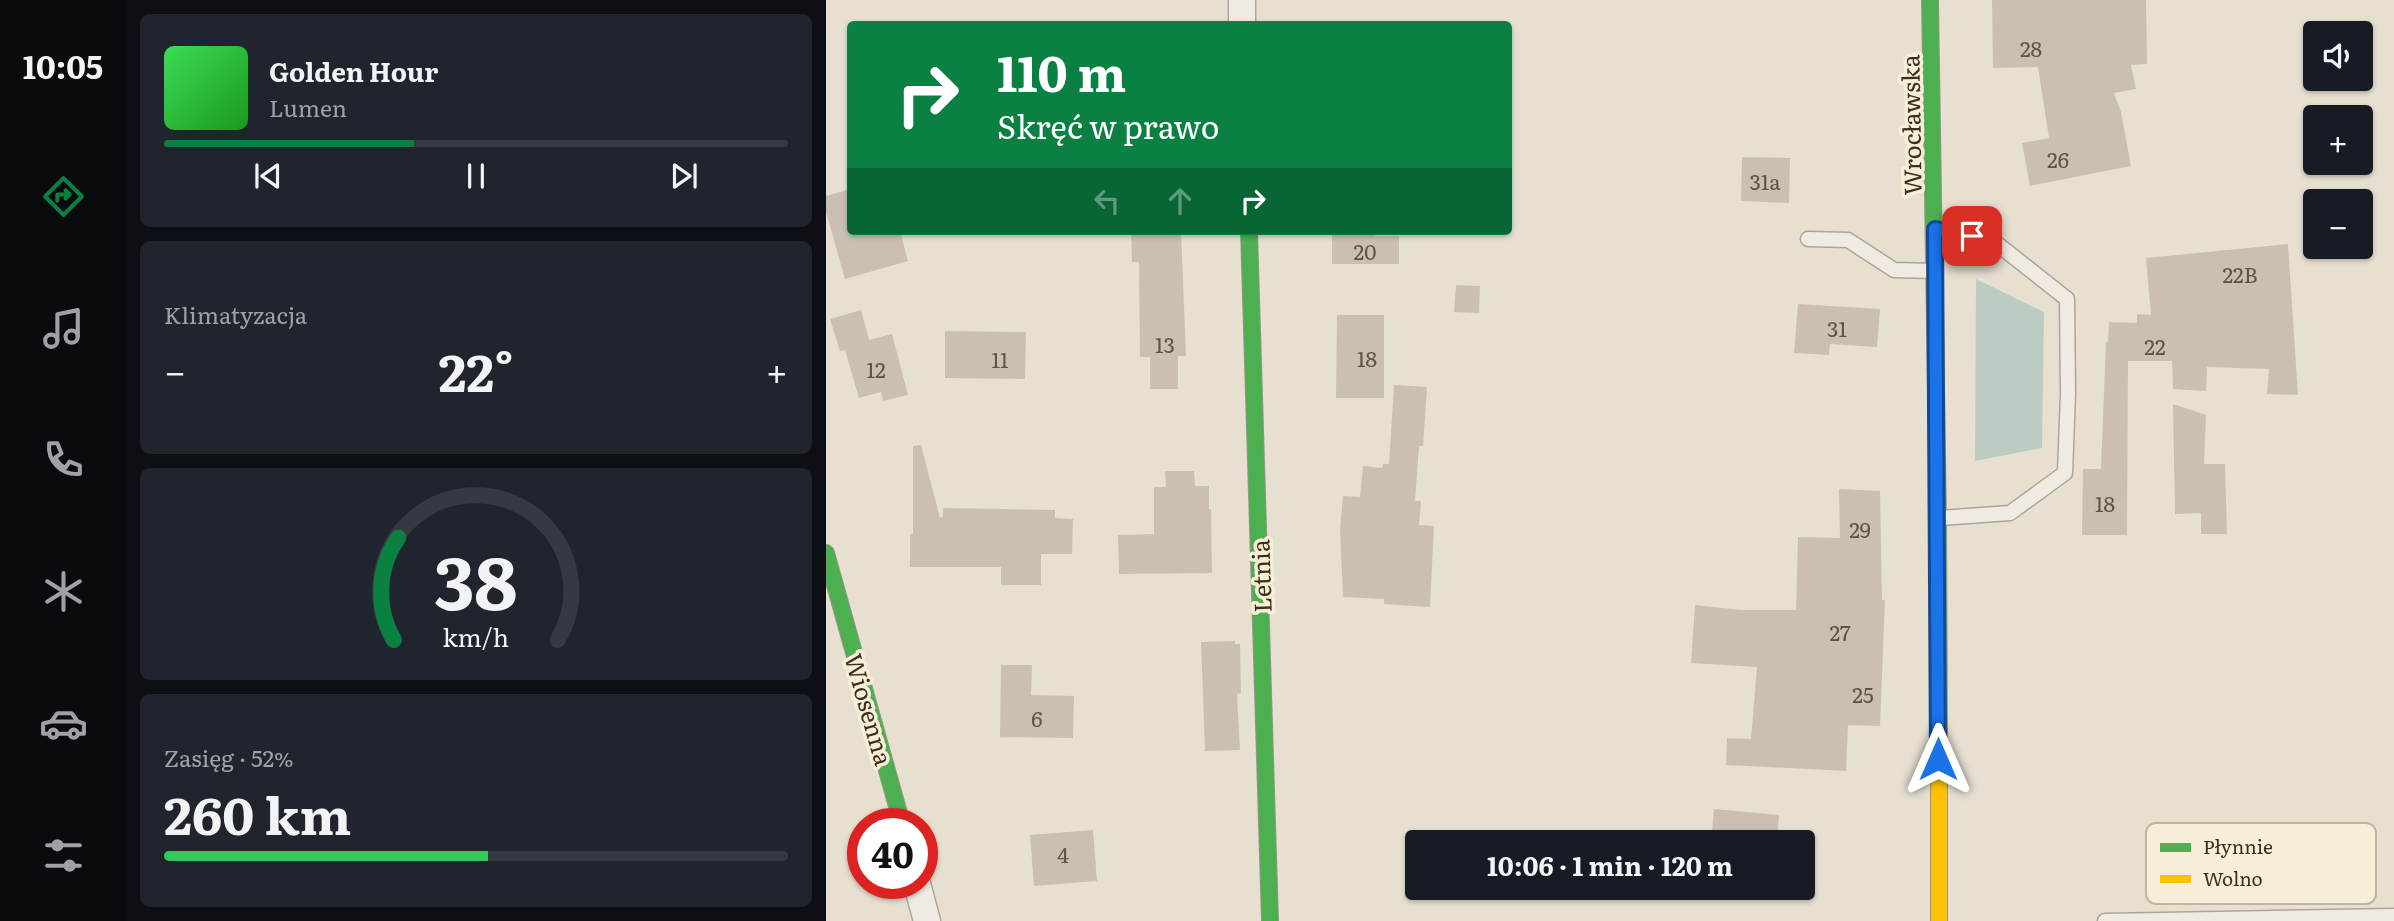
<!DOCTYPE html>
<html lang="pl">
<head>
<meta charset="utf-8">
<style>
	:root { --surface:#171b24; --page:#20242c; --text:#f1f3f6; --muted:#9ea1a6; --line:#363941; --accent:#0b8043 }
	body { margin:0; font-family:Literata,serif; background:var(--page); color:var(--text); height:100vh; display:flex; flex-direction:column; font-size:26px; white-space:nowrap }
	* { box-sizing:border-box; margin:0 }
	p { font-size:23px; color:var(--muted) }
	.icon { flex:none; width:38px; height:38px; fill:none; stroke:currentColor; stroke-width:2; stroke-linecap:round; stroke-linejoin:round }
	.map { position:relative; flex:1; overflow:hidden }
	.sheet { display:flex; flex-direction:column; gap:14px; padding:14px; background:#0d0f14; width:700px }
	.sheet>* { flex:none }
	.guide { position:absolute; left:21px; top:21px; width:665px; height:214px; border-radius:7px; box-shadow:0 2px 5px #0004; background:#0b8043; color:#fff; overflow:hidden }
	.controls { position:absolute; left:1477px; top:21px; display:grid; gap:14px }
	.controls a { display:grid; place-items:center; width:70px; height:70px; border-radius:7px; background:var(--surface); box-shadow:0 2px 5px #0004; font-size:35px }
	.speed { position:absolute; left:21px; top:808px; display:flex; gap:14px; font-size:35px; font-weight:700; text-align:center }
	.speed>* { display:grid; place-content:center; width:91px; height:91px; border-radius:50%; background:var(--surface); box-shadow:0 2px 5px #0004; line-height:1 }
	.speed .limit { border:10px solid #d22; background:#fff; color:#111 }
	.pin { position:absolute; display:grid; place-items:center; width:60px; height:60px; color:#fff; margin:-30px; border-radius:14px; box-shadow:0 4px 10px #0006 }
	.me { position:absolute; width:77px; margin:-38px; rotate:0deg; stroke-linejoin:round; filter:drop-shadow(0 0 5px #0008) }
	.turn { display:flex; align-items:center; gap:24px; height:147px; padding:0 35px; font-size:32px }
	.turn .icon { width:91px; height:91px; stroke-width:2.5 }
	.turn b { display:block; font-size:49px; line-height:60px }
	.lanes { display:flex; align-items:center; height:66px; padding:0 35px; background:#0003; justify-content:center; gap:35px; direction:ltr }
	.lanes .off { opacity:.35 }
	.big { font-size:52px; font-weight:700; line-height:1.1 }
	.sheet .tile { flex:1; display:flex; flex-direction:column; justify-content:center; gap:10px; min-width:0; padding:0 24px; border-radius:10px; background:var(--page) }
	.sheet .dial { align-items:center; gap:0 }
	.dial svg { height:182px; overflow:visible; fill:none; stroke:var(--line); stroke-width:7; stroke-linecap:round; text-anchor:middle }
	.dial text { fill:var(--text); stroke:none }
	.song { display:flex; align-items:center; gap:21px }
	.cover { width:84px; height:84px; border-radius:10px; background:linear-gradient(135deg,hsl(130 70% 55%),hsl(120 70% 35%)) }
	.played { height:7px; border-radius:4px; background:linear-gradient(90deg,var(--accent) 40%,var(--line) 40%) }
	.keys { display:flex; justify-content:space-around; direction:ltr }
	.heat { display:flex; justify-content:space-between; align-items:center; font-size:38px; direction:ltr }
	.charge { height:10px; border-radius:5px; background:linear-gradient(90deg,#34c759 52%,var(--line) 0) }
	.trip { position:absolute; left:579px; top:830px; width:410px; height:70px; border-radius:7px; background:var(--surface); box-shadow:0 2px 5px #0004; font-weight:700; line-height:70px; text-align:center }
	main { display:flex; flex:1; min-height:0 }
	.menu { display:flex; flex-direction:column; width:126px; justify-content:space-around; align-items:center; background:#090b0e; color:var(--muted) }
	.menu .icon { width:49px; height:49px }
	.menu .on { color:var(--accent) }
	.menu b { font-size:32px; color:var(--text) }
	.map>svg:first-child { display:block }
	.water { fill:#bcccc2 }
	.building { fill:#cbbfb2 }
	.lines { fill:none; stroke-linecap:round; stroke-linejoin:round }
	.lane-casing { stroke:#ada599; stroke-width:17 }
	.street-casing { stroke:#ada599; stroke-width:29 }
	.fast-casing { stroke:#9c958a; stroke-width:18 }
	.slow-casing { stroke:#9c958a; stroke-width:18 }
	.lane { stroke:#efebe3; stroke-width:14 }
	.street { stroke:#efebe3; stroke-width:26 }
	.fast { stroke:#4caf50; stroke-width:16 }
	.slow { stroke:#ffc107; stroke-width:16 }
	.route-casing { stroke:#114b97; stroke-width:18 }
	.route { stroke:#1a73e8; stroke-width:12 }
	.labels { text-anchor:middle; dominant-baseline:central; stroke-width:7; stroke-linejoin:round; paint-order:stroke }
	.number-label { font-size:21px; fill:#605244 }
	.street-label { font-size:24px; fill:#3d2e20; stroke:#f7eed8 }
	.key { fill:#f7eed8; stroke:#bfb4a1; stroke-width:2 }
	.key-label { font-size:19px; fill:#3d2e20 }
</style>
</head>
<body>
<main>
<nav class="menu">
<b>10:05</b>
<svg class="icon on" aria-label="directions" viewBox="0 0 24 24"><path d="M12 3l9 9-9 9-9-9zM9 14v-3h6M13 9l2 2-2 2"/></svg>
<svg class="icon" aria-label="music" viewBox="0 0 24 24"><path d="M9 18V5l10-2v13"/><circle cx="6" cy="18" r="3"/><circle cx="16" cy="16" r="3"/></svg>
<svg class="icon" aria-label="phone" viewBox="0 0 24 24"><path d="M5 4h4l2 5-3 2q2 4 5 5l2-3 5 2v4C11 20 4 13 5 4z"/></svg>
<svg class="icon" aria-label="climate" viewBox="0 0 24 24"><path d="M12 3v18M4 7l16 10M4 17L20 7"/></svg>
<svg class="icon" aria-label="car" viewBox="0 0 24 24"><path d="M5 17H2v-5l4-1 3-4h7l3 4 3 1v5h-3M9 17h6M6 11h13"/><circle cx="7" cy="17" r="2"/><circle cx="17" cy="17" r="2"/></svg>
<svg class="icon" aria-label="filters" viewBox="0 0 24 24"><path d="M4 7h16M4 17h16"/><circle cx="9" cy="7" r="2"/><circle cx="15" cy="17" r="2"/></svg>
</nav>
<section class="sheet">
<div class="tile">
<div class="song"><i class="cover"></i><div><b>Golden Hour</b><p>Lumen</p></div></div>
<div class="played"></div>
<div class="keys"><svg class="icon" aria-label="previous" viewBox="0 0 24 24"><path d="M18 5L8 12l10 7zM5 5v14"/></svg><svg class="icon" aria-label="pause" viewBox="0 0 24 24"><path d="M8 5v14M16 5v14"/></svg><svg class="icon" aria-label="next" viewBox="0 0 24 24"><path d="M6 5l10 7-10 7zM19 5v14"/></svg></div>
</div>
<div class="tile"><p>Klimatyzacja</p>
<div class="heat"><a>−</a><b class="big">22°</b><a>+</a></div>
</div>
<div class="tile dial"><svg viewBox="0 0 100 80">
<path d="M14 69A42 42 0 1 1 86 69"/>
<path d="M14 69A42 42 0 0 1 16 24" stroke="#0b8043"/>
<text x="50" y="56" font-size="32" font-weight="700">38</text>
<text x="50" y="72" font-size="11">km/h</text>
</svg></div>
<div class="tile"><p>Zasięg · 52%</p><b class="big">260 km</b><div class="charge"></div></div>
</section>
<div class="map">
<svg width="1568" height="921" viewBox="0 0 1568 921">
	<rect width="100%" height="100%" fill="#e7e0d1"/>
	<path class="water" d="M1150 279 1218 312 1216 448 1149 461Z"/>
	<g class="building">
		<path d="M1166 0H1320L1321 64 1305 65 1310 89 1288 93 1295 112 1305 166 1204 186 1196 143 1223 138 1212 67 1167 68Z"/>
		<path d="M916 157 964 158 963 203 915 201Z"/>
		<path d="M24 189V231H74L82 261 19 279 0 212V196Z"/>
		<path d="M305 231H355L360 356H352V389H324V357H314L313 262H306Z"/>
		<path d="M506 231H549V236H573V264H506Z"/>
		<path d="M1462 244 1472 395 1441 394 1443 369 1381 367 1380 391 1347 389 1346 361H1302L1301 535H1256L1257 469H1275L1280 342H1282L1283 322 1311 323V314L1325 315 1320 258Z"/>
		<path d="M630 285 654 286 653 313 628 312Z"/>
		<path d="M972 304 1054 309 1051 347 1004 344 1003 355 968 353Z"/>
		<path d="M35 310 43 340 66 334 82 395 57 401 55 392 33 398 19 350 14 351 4 319Z"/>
		<path d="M511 315H558V398H510Z"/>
		<path d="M119 331 200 332 199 379 119 378Z"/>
		<path d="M568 385 601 387 597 446H593L589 501H595L593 525 608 526 604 607 558 604V599L517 597 514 530 517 496 534 497 537 466 556 468 557 464H563Z"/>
		<path d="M1347 404 1380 415 1378 464H1399L1401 534H1375V513L1349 514Z"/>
		<path d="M95 445 114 518 117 517V508L229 510V518L247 519 246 554H215V585H175V567H84V534H87V446Z"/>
		<path d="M339 471H368L369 486H383V509H385L386 573 293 574 292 535 328 534V487H340Z"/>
		<path d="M1013 489 1054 491 1056 600H1059L1054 726 1022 725 1020 771 900 765 901 738 925 739 931 667 865 663 869 605 916 610H970L972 537 1014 538Z"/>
		<path d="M409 641V644H414L415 693 411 694 414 750 379 751 375 642Z"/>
		<path d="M175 665H206L205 695 248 696 247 738 174 737Z"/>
		<path d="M888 809 953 815 951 842H885Z"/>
		<path d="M267 830 271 881 208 886 204 835Z"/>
	</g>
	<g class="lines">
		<g class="lane-casing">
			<g id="lane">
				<path d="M1109 229 1165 239 1241 299 1242 394 1239 473 1184 513 1114 518"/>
				<path d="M982 239 1022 240 1068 270 1108 271"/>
				<path d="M1279 921 1568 916"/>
			</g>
		</g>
		<g class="street-casing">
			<g id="street">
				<path d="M416 0V24"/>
				<path d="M91 884 101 921"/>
			</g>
		</g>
		<g class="fast-casing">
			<g id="fast">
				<path d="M1104 0 1112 518 1113 727"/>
				<path d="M423 231 444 921"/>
				<path d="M0 553 76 824"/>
			</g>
		</g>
		<g class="slow-casing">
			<path id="slow" d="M1113 727V921"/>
		</g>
		<use href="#lane" class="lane"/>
		<use href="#street" class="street"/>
		<use href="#fast" class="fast"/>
		<use href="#slow" class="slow"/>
	</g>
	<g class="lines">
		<g class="route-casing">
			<path id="route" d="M1112 759 1109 229 1146 236"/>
		</g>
		<use href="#route" class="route"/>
	</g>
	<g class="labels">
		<g class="number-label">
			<text x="1205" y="47">28</text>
			<text x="1232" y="158">26</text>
			<text x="939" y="180">31a</text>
			<text x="539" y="250">20</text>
			<text x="1414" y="273">22B</text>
			<text x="1011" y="327">31</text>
			<text x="339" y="343">13</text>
			<text x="1329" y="345">22</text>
			<text x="541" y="357">18</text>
			<text x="174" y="358">11</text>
			<text x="50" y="368">12</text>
			<text x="1279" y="502">18</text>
			<text x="1034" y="528">29</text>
			<text x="1014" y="631">27</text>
			<text x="1037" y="693">25</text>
			<text x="211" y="717">6</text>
			<text x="237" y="853">4</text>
		</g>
		<g class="street-label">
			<text transform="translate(1084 125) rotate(-91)">Wrocławska</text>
			<text transform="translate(434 576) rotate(-92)">Letnia</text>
			<text transform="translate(44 709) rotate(74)">Wiosenna</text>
		</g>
	</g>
	<rect x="1320" y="823" width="230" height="81" rx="10" class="key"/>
	<rect x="1334" y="843" width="31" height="9" fill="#4caf50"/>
	<rect x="1334" y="875" width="31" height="8" fill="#ffc107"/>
	<g class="key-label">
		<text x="1377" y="854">Płynnie</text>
		<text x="1377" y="886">Wolno</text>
	</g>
</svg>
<div class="controls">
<a><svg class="icon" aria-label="sound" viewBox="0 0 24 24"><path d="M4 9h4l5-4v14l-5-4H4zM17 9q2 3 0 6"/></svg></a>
<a>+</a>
<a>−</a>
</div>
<div class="speed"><div class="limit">40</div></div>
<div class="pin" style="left:1146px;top:236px;background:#d93025"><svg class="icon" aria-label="arrive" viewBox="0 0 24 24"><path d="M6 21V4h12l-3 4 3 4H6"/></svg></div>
<svg class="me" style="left:1112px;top:759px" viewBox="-20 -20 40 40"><path d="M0-17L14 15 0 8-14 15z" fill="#1a73e8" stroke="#fff" stroke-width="4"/></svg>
<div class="trip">10:06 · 1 min · 120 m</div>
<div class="guide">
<div class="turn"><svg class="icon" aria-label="right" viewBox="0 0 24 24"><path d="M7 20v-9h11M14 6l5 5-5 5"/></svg><div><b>110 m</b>Skręć w prawo</div></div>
<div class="lanes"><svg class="icon off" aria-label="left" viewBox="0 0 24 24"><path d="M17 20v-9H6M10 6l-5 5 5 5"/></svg><svg class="icon off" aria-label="ahead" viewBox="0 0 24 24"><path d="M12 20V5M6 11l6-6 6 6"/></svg><svg class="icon" aria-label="right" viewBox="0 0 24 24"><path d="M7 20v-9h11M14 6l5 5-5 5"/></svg></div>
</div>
</div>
</main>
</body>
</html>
